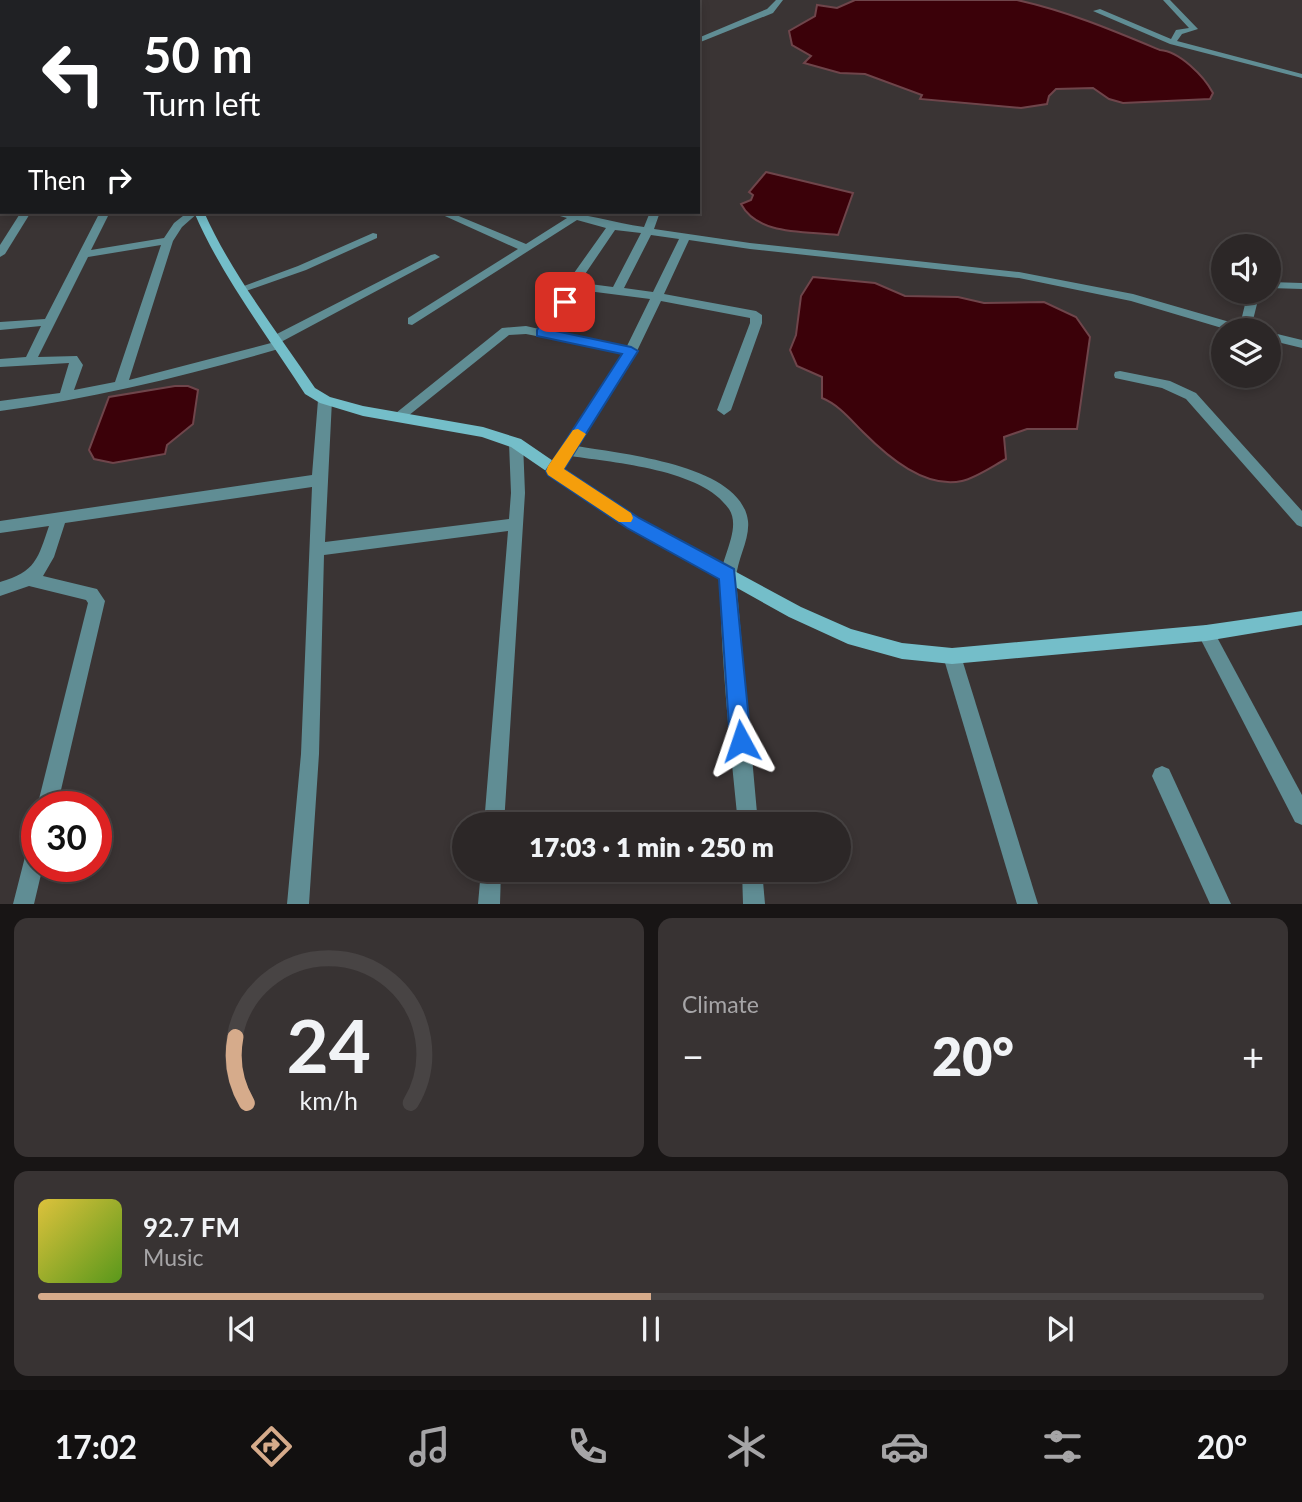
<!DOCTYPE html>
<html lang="en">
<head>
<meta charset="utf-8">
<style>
	:root { --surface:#2c2727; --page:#383333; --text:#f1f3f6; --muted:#a6a5a7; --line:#484444; --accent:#d6ab8b }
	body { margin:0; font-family:Lato,sans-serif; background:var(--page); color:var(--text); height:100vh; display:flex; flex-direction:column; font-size:26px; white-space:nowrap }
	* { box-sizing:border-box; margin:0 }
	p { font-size:23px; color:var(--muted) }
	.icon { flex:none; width:38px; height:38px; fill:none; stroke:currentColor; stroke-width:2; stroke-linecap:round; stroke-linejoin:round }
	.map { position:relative; height:904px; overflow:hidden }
	.panel { display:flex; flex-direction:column; gap:14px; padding:14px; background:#181515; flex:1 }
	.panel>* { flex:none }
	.guide { position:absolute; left:0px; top:0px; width:700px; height:214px; box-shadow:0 4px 10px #0003,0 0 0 2px var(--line); background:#202124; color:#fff; overflow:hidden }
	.buttons { position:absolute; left:1211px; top:234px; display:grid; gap:14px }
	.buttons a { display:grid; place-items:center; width:70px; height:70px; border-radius:50%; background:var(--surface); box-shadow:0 4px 10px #0003,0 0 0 2px var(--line); font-size:35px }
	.speed { position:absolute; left:21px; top:791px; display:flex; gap:14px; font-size:35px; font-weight:700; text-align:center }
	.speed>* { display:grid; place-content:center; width:91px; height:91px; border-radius:50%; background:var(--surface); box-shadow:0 4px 10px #0003,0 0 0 2px var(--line); line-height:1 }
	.speed .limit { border:10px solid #d22; background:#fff; color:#111 }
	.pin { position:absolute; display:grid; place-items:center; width:60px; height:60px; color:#fff; margin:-30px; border-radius:14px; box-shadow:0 4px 10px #0006 }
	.me { position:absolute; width:77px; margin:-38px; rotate:355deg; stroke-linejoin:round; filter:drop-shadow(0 0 5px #0008) }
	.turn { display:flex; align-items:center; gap:24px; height:147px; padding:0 28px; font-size:32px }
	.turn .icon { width:91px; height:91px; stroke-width:2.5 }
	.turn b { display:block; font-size:49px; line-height:60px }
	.then { display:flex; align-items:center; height:66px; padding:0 28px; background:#0003; gap:14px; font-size:26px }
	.big { font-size:52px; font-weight:800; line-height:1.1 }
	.panel .widget { flex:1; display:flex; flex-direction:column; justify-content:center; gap:10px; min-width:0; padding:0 24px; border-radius:14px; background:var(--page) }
	.panel .dial { align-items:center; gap:0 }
	.dial svg { height:182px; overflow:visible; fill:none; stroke:var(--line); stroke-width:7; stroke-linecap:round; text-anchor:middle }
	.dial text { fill:var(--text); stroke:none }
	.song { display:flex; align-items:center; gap:21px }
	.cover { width:84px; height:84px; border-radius:10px; background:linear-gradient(135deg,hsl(50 70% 55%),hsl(90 70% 35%)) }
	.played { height:7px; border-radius:4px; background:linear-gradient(90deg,var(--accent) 50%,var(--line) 50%) }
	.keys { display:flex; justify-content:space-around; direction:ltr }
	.heat { display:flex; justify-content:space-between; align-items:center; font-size:38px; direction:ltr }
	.panel .tiles { flex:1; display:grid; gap:14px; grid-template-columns:1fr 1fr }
	.widget:last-child { grid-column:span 2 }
	.trip { position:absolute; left:452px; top:812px; width:399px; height:70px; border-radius:35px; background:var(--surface); box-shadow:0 4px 10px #0003,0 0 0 2px var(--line); font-weight:800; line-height:70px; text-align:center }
	.dock { display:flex; height:112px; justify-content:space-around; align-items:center; background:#121010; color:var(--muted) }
	.dock .icon { width:49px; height:49px }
	.dock .active { color:var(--accent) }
	.dock b { font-size:32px; color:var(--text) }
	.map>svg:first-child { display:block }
	.water { fill:#3b0109; stroke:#6f454b; stroke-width:2 }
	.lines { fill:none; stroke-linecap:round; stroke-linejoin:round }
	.street { fill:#608d94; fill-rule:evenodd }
	.secondary { fill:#74bec9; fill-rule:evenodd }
	.route { fill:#1a73e8; stroke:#114b97; stroke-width:2 }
	.slow { fill:#f59e0b }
</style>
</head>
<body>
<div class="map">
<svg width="1302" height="904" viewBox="0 0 1302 904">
	<rect width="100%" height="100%" fill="#3a3434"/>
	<g class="water">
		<path d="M855 0H1017C1067 11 1112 30 1160 50 1179 51 1204 76 1213 93L1210 99 1123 103 1109 99 1093 88 1056 89 1049 96 1047 104 1021 108 920 99 922 95 865 74 840 73 804 63 811 56 792 45 789 31 815 16 817 5 837 8Z"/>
		<path d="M766 172 853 193 838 235C806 231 758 236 741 204L751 200 753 195 749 192Z"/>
		<path d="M813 277 875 283 905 296 958 297 984 303 1044 302 1076 317 1090 337 1077 429H1027L1004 437 1006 459C993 466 976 478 962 481 925 489 888 457 863 432 850 419 839 405 822 398V377L797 366 790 350 796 335 801 296Z"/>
		<path d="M175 386H188L198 390 193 424 167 445 165 454 113 463 94 459 89 450 109 397Z"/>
	</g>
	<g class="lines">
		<g class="street">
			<path d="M384 0 403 2H386Z"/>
			<path d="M432 0H439L431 2Z"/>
			<rect x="653" y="0" width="6" height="2"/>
			<path d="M776 0H783L773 13 698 43V38L767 9Z"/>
			<path d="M1163 0H1170L1198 29 1182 34 1177 41 1302 74V78L1170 44 1093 11 1100 9 1171 39 1176 30 1189 28Z"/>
			<path d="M0 65H2L0 70Z"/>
			<path d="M2 128V135L0 136V129Z"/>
			<path d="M0 209 2 212H10L0 215Z"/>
			<path d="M21 212H31L5 254 0 257V245Z"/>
			<path d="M100 212H110L91 250 164 238 174 223 188 212H199L182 227 173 241 129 380 271 343 269 340 271 337 431 255 435 254 440 257 281 342 284 345 282 348C189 375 96 398 0 411V401L60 393 69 363 0 367V359L26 357 41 326 0 330V322L45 319ZM161 245 115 382 74 390 83 365 77 356 38 357 88 257Z"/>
			<path d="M436 212H449L526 244 567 218 553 214 552 212C583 212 614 223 644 227L650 212H660L654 229 750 243 1019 272 1133 294 1240 325 1248 292H1260L1251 328 1253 331H1232L1131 301 1019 278 750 249 689 240 664 294 756 311 762 315V323L731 410 724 415 717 410 750 323V318L661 301 637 351 577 446C620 454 741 464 748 521 750 540 737 559 736 579L758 824H738C730 744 721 662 720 581 720 559 742 529 729 509 702 469 615 463 571 456L559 475H549L547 471 623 353 526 334 509 335 403 420 398 422 391 417 502 328 526 326 539 329 571 286 569 280 606 228 577 220 412 325 408 324V318L518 249ZM615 230 641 233 613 287 582 283 581 280ZM651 235 679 239 653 292 624 288ZM580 290 650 299 627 346 550 331Z"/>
			<path d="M373 233 377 234V238L306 270 246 291H238L236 289 298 266Z"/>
			<path d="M1269 282 1302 283V289L1269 288Z"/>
			<path d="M1269 332 1302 340V348L1269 340Z"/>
			<path d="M1120 371 1170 381 1196 393 1302 511V527L1297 525 1186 399 1162 388 1115 378 1114 375 1115 372Z"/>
			<path d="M325 395 332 400 325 542 509 519 511 493 509 443 516 438 523 443 525 493 504 824H484L508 531 324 555 319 754 309 904H287L301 754 312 487 65 523 54 557 43 576 97 589 105 601 57 807H37L88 603 86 600 29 586 0 596V582C36 572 38 558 49 526L0 533V521L312 475 318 400Z"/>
			<path d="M1206 625 1212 628 1302 795V825L1295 822 1200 638 1198 633 1200 628Z"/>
			<path d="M952 648 958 650 961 656 1038 904H1017L943 656 946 650Z"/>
			<path d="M1162 766 1169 769 1231 904H1210L1152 776 1155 769Z"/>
			<path d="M37 839V866H43L34 904H13L27 849 30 842Z"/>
			<path d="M481 870H501L500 904H478Z"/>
			<path d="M742 870H762L765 904H743Z"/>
		</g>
		<g class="secondary">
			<rect x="0" y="75" width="2" height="4"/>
			<path d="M194 212H204C232 275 277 331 315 388L330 397 363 406 483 427 521 439 638 519 801 607 851 629 902 643 952 648 1206 625 1302 611V625L1206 641 952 664 902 659 848 644 789 617 628 527 511 447 482 437 363 416 320 403 305 394C267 335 222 277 194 212Z"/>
		</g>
	</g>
	<path class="route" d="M565 298 572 302 551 330 631 347 638 351 564 469 639 518 734 569 751 741 748 748 741 752 733 748 730 741 719 579 627 528 548 475 546 471 622 354 537 336V330L560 299Z"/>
	<path class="slow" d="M578 429 586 434 564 469 631 513 633 518 631 522H619L548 475 546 471 548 466 573 430Z"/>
</svg>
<div class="buttons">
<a><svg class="icon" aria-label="sound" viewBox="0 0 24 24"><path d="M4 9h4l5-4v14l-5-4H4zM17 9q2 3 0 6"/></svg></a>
<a><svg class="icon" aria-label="layers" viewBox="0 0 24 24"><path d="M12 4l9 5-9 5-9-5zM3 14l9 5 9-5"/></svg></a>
</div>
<div class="speed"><div class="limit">30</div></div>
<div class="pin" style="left:565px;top:302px;background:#d93025"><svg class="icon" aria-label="arrive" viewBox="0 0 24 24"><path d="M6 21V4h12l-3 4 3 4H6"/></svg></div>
<svg class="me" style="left:741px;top:741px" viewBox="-20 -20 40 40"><path d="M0-17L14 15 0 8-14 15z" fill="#1a73e8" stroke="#fff" stroke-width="4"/></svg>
<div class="trip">17:03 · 1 min · 250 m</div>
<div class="guide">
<div class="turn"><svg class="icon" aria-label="left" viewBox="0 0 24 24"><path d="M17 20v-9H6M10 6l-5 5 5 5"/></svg><div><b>50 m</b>Turn left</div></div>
<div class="then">Then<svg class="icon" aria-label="right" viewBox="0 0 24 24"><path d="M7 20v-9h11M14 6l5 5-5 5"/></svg></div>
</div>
</div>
<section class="panel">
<div class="tiles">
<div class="widget dial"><svg viewBox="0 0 100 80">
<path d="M14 69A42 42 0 1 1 86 69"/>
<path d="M14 69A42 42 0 0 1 9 40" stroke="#d6ab8b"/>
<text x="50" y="56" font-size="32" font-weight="700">24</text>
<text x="50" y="72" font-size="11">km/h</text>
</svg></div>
<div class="widget"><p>Climate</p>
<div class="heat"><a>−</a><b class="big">20°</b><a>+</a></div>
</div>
<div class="widget">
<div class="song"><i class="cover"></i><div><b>92.7 FM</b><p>Music</p></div></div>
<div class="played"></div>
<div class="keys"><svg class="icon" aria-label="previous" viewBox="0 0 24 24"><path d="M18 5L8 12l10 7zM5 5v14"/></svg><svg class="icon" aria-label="pause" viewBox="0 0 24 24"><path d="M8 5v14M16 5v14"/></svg><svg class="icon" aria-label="next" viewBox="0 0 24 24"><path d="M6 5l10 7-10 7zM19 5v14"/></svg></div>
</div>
</div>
</section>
<nav class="dock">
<b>17:02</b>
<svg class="icon active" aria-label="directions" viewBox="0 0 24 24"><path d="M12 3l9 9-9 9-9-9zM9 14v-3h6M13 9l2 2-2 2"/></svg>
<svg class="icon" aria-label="music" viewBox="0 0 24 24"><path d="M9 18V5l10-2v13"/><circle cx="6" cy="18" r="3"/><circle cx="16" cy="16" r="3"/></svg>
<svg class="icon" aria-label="phone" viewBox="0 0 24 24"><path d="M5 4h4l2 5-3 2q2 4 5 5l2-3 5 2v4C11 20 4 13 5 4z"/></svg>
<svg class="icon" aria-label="climate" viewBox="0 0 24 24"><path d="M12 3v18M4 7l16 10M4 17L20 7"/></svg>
<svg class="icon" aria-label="car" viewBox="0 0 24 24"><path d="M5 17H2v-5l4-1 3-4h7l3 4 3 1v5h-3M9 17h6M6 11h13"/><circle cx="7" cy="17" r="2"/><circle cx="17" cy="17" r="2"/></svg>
<svg class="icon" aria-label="filters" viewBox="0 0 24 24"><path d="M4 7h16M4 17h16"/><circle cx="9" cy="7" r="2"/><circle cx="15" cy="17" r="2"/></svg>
<b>20°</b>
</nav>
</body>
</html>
